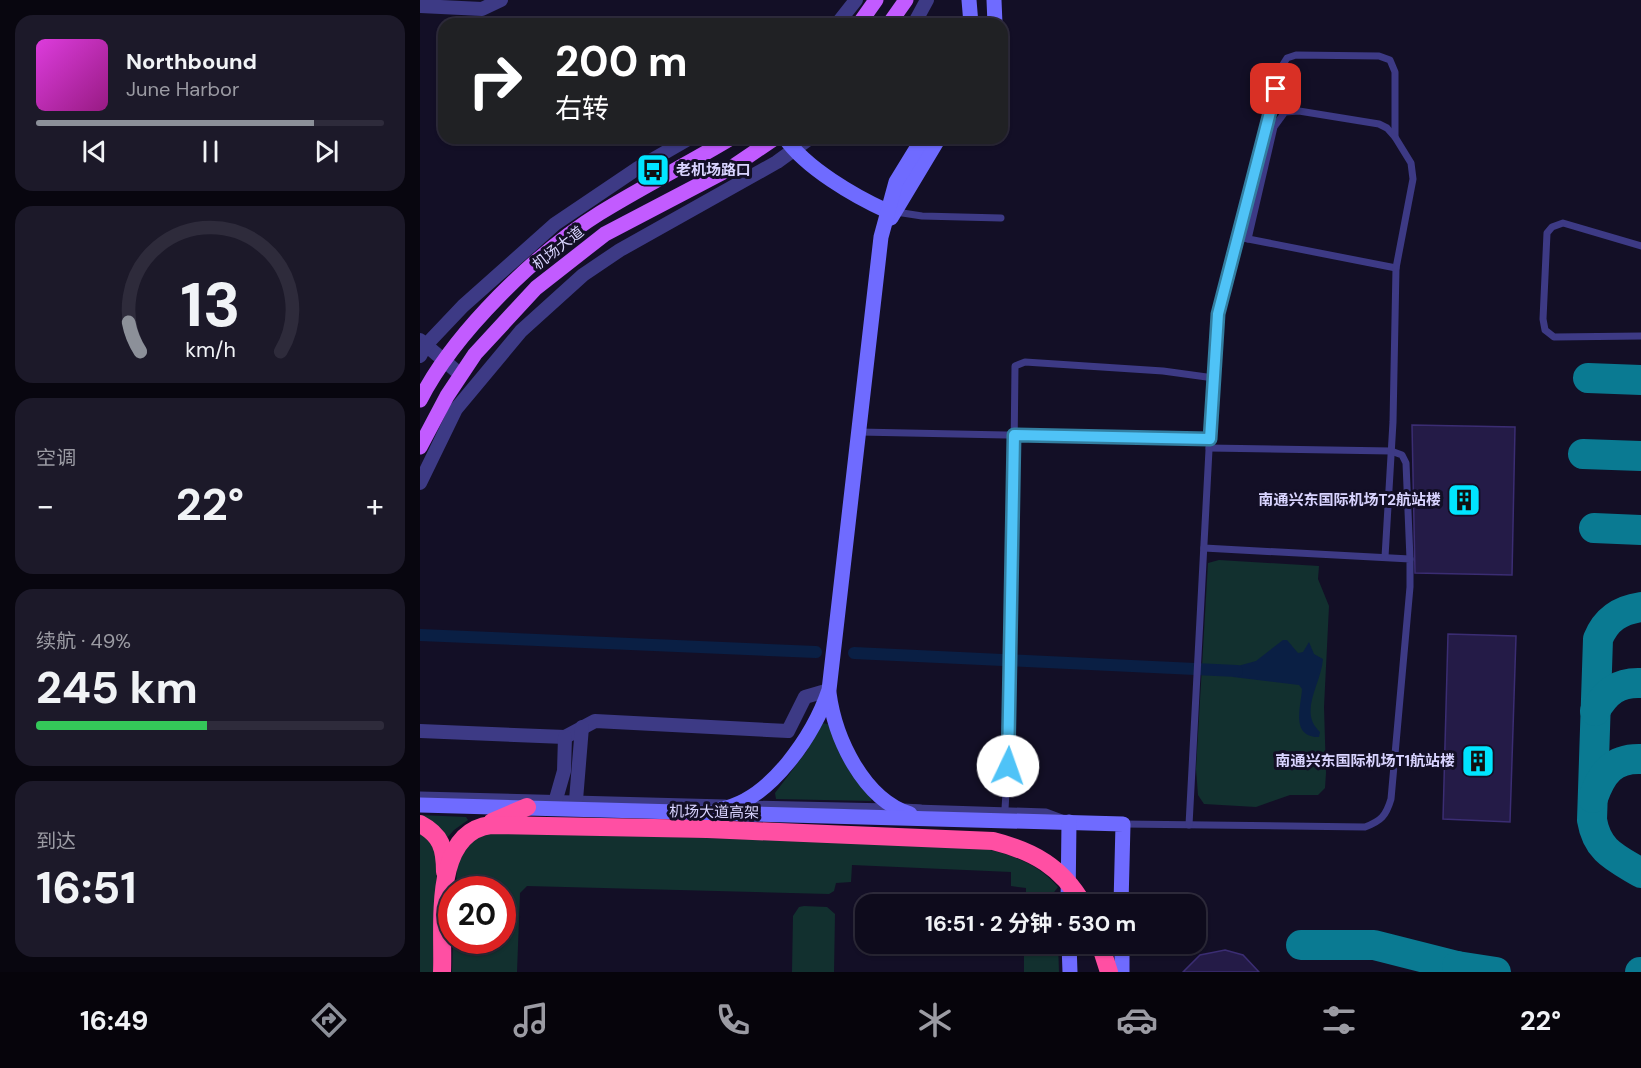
<!DOCTYPE html>
<html lang="zh">
<head>
<meta charset="utf-8">
<style>
	:root { --surface:#0e0b1c; --page:#1c1929; --text:#f1f3f6; --muted:#9b9ba3; --line:#2e2b3b; --accent:#8c9099 }
	body { margin:0; font-family:"DM Sans","Noto Sans SC",sans-serif; background:var(--page); color:var(--text); height:100vh; display:flex; flex-direction:column; font-size:22px; white-space:nowrap }
	* { box-sizing:border-box; margin:0 }
	p { font-size:20px; color:var(--muted) }
	.icon { flex:none; width:33px; height:33px; fill:none; stroke:currentColor; stroke-width:2; stroke-linecap:round; stroke-linejoin:round }
	.map { position:relative; flex:1; overflow:hidden }
	.side { display:flex; flex-direction:column; gap:15px; padding:15px; background:#08060f; width:420px }
	.side>* { flex:none }
	.banner { position:absolute; left:18px; top:18px; width:570px; height:126px; border-radius:18px; box-shadow:0 2px 4px #0004,0 0 0 2px var(--line); background:#202124; color:#fff; overflow:hidden }
	.speed { position:absolute; left:18px; top:876px; display:flex; gap:12px; font-size:30px; font-weight:700; text-align:center }
	.speed>* { display:grid; place-content:center; width:78px; height:78px; border-radius:50%; background:var(--surface); box-shadow:0 2px 4px #0004,0 0 0 2px var(--line); line-height:1 }
	.speed .limit { border:9px solid #d22; background:#fff; color:#111 }
	.pin { position:absolute; display:grid; place-items:center; width:51px; height:51px; color:#fff; margin:-26px; border-radius:12px; box-shadow:0 3px 9px #0006 }
	.me { position:absolute; width:66px; margin:-33px; rotate:3deg; stroke-linejoin:round; filter:drop-shadow(0 0 4px #0008) }
	.turn { display:flex; align-items:center; gap:21px; height:126px; padding:0 18px; font-size:27px }
	.turn .icon { width:78px; height:78px; stroke-width:2.5 }
	.turn b { display:block; font-size:42px; line-height:51px }
	.big { font-size:45px; font-weight:700; line-height:1.1 }
	.side .widget { flex:1; display:flex; flex-direction:column; justify-content:center; gap:9px; min-width:0; padding:0 21px; border-radius:18px; background:var(--page) }
	.side .dial { align-items:center; gap:0 }
	.dial svg { height:156px; overflow:visible; fill:none; stroke:var(--line); stroke-width:7; stroke-linecap:round; text-anchor:middle }
	.dial text { fill:var(--text); stroke:none }
	.song { display:flex; align-items:center; gap:18px }
	.cover { width:72px; height:72px; border-radius:9px; background:linear-gradient(135deg,hsl(300 70% 55%),hsl(310 70% 35%)) }
	.played { height:6px; border-radius:3px; background:linear-gradient(90deg,var(--accent) 80%,var(--line) 80%) }
	.keys { display:flex; justify-content:space-around; direction:ltr }
	.heat { display:flex; justify-content:space-between; align-items:center; font-size:33px; direction:ltr }
	.charge { height:9px; border-radius:4px; background:linear-gradient(90deg,#34c759 49%,var(--line) 0) }
	.trip { position:absolute; left:435px; top:894px; width:351px; height:60px; border-radius:18px; background:var(--surface); box-shadow:0 2px 4px #0004,0 0 0 2px var(--line); font-weight:700; line-height:60px; text-align:center }
	.tabs { display:flex; height:96px; justify-content:space-around; align-items:center; background:#06040b; color:var(--muted) }
	.tabs .icon { width:42px; height:42px }
	.tabs .current { color:var(--accent) }
	.tabs b { font-size:27px; color:var(--text) }
	main { display:flex; flex:1; min-height:0 }
	.map>svg:first-child { display:block }
	.green { fill:#12302f }
	.water { fill:#0a1f44 }
	.lines { fill:none; stroke-linecap:round; stroke-linejoin:round }
	.canal { stroke:#0a1f44; stroke-width:12 }
	.taxiway { stroke:#0a7a92; stroke-width:30 }
	.building { fill:#241b47; stroke:#3b2d73; stroke-width:1.5 }
	.lane { stroke:#3d3a85; stroke-width:7 }
	.street { stroke:#3d3a85; stroke-width:14 }
	.secondary { stroke:#6f6bff; stroke-width:15 }
	.primary { stroke:#c25bff; stroke-width:15 }
	.highway { stroke:#ff4fa3; stroke-width:18 }
	.highway-bridge { stroke:#ff4fa3; stroke-width:18 }
	.route-casing { stroke:#337fa1; stroke-width:15 }
	.route { stroke:#4fc3f7; stroke-width:10 }
	.labels { text-anchor:middle; dominant-baseline:central; stroke-width:6; stroke-linejoin:round; paint-order:stroke }
	.poi-label { font-size:15px; font-weight:bold; fill:#d9d4ff; stroke:#130f26; text-anchor:end }
	.street-label { font-size:15px; fill:#d9d4ff; stroke:#130f26 }
</style>
</head>
<body>
<main>
<section class="side">
<div class="widget">
<div class="song"><i class="cover"></i><div><b>Northbound</b><p>June Harbor</p></div></div>
<div class="played"></div>
<div class="keys"><svg class="icon" aria-label="previous" viewBox="0 0 24 24"><path d="M18 5L8 12l10 7zM5 5v14"/></svg><svg class="icon" aria-label="pause" viewBox="0 0 24 24"><path d="M8 5v14M16 5v14"/></svg><svg class="icon" aria-label="next" viewBox="0 0 24 24"><path d="M6 5l10 7-10 7zM19 5v14"/></svg></div>
</div>
<div class="widget dial"><svg viewBox="0 0 100 80">
<path d="M14 69A42 42 0 1 1 86 69"/>
<path d="M14 69A42 42 0 0 1 8 54" stroke="#8c9099"/>
<text x="50" y="56" font-size="32" font-weight="700">13</text>
<text x="50" y="72" font-size="11">km/h</text>
</svg></div>
<div class="widget"><p>空调</p>
<div class="heat"><a>−</a><b class="big">22°</b><a>+</a></div>
</div>
<div class="widget"><p>续航 · 49%</p><b class="big">245 km</b><div class="charge"></div></div>
<div class="widget"><p>到达</p><b class="big">16:51</b></div>
</section>
<div class="map">
<svg width="1221" height="972" viewBox="0 0 1221 972">
	<rect width="100%" height="100%" fill="#130f26"/>
	<g class="green">
		<path d="M799 560 899 566 898 579 909 606 904 707 906 773 905 788 898 795H870L836 807 784 804 778 795 776 769 788 563Z"/>
		<path d="M402 723 408 724 419 747 452 799 451 801 356 799 355 793 386 752Z"/>
		<path d="M0 815 46 817 48 820 34 830 26 839Z"/>
		<path d="M0 831 15 847 17 866 13 972H0Z"/>
		<path d="M58 831 552 846C583 852 617 861 638 887L625 904H606V888L591 886V872L432 865 431 882 416 883 414 891 409 894 107 886 100 893 97 972H32L33 941 82 940V890L36 889 37 864Z"/>
		<path d="M384 906 407 907 415 914 414 972H372L373 916 379 907Z"/>
		<path d="M609 944H638L639 972H604V953Z"/>
	</g>
	<path class="water" d="M863 640H867L878 653 883 652 889 642 894 654 903 659C901 685 878 712 900 732L899 737C870 737 881 707 882 689L879 685 813 677 814 667 836 661Z"/>
	<g class="lines">
		<g class="canal">
			<path d="M0 635 396 652"/>
			<path d="M434 653 817 671"/>
		</g>
		<g class="taxiway">
			<path d="M1168 378 1221 380"/>
			<path d="M1163 454 1221 456"/>
			<path d="M1174 528 1221 530"/>
			<path d="M1221 607C1200 610 1186 619 1178 639L1172 820C1177 851 1196 858 1221 873"/>
			<path d="M1175 711C1186 692 1198 682 1221 683"/>
			<path d="M1173 798C1182 773 1193 758 1221 759"/>
			<path d="M881 945H954L1037 966 1046 972"/>
			<path d="M1037 966 1076 972"/>
			<path d="M1220 972H1221"/>
		</g>
	</g>
	<g class="building">
		<path d="M992 425 1095 427 1092 575 995 573Z"/>
		<path d="M1028 634 1096 636 1090 822 1023 819Z"/>
		<path d="M805 950 823 955 839 972H763L780 955Z"/>
	</g>
	<g class="lines">
		<g class="lane">
			<path d="M476 212 502 216 581 218"/>
			<path d="M818 237 976 268"/>
			<path d="M828 239 854 127 865 112 879 111 959 124 967 128 975 137"/>
			<path d="M1221 246 1143 223 1132 227 1127 233 1123 319 1125 330 1134 337 1221 336"/>
			<path d="M439 432 790 439"/>
			<path d="M789 448 971 451 982 455 986 463 990 559"/>
			<path d="M0 795 305 803"/>
			<path d="M325 804 470 807"/>
			<path d="M484 807 500 808"/>
			<path d="M495 808 626 812 642 818"/>
			<path d="M585 809 591 711 595 366 605 362 743 371 794 378"/>
			<path d="M703 824 945 827C961 821 966 816 971 799L990 587V559L784 548"/>
			<path d="M769 825 794 356 798 314 862 66 867 58 876 55 959 56 970 60 975 72V137L991 163 993 179 976 268 973 422 965 557"/>
		</g>
		<g class="street">
			<path d="M0 6 62 9 81 0"/>
			<path d="M417 24 436 0"/>
			<path d="M494 24 507 0"/>
			<path d="M0 340 41 375"/>
			<path d="M0 356 6 345 43 306 135 224 218 168 270 138"/>
			<path d="M0 483 36 409 101 331 163 275 200 250 357 162 390 138"/>
			<path d="M0 731 145 737 175 721 368 731 385 697 409 690"/>
			<path d="M136 799 144 771 145 737"/>
			<path d="M156 800 162 727"/>
		</g>
		<g class="secondary">
			<path d="M549 0 551 24"/>
			<path d="M574 0 575 24"/>
			<path d="M365 138C386 168 434 196 467 211"/>
			<path d="M471 218 519 138"/>
			<path d="M409 693C415 738 443 799 490 814"/>
			<path d="M0 805 703 824 701 904"/>
			<path d="M301 809C351 800 394 734 409 690L461 237 476 182 503 138"/>
			<path d="M648 904 649 822"/>
			<path d="M649 944 650 972"/>
			<path d="M702 944V972"/>
		</g>
		<g class="primary">
			<path d="M439 24 456 0"/>
			<path d="M469 24 486 0"/>
			<path d="M0 400C34 333 116 253 180 213 222 187 268 164 311 138"/>
			<path d="M0 447 27 396 55 354 116 288 185 234 311 168 355 138"/>
		</g>
		<g class="highway">
			<path d="M72 822 107 807"/>
			<path d="M0 824C21 835 25 848 25 872"/>
			<path d="M680 944 689 972"/>
			<path d="M22 972C24 928 11 832 71 825L287 829"/>
		</g>
		<path class="highway-bridge" d="M287 829 573 841C613 851 642 867 663 904"/>
	</g>
	<g class="lines">
		<g class="route-casing">
			<path id="route" d="M588 766 594 435 790 439 798 314 856 89"/>
		</g>
		<use href="#route" class="route"/>
	</g>
	<defs>
		<g id="bus-square" transform="scale(1.725)"><rect x="-9" y="-9" width="18" height="18" rx="4" fill="#00e5ff" stroke="#130f26"/><path d="M-5-6H5V4H4V6H2V4H-2V6H-4V4H-5ZM-3.5-4V0h7V-4ZM-3.5 1.2v1.5H-2V1.2ZM2 1.2v1.5H3.5V1.2Z" fill="#111"/></g>
		<g id="building-square" transform="scale(1.725)"><rect x="-9" y="-9" width="18" height="18" rx="4" fill="#00e5ff" stroke="#130f26"/><path d="M-4-6H4V6H1V3H-1V6H-4ZM-2.5-4.3h1.7v1.8h-1.7ZM.8-4.3h1.7v1.8H.8ZM-2.5-1h1.7V.8h-1.7ZM.8-1h1.7V.8H.8Z" fill="#111"/></g>
	</defs>
	<g fill-rule="evenodd">
		<use href="#bus-square" x="233" y="170"/>
		<use href="#building-square" x="1044" y="500"/>
		<use href="#building-square" x="1058" y="761"/>
	</g>
	<g class="labels">
		<g class="poi-label">
			<text x="256" y="170" text-anchor="start">老机场路口</text>
			<text x="1021" y="500">南通兴东国际机场T2航站楼</text>
			<text x="1035" y="761">南通兴东国际机场T1航站楼</text>
		</g>
		<g class="street-label">
			<text transform="translate(138 248) rotate(-38)">机场大道</text>
			<text transform="translate(294 812) rotate(1)">机场大道高架</text>
		</g>
	</g>
</svg>
<div class="speed"><div class="limit">20</div></div>
<div class="pin" style="left:856px;top:89px;background:#d93025"><svg class="icon" aria-label="arrive" viewBox="0 0 24 24"><path d="M6 21V4h12l-3 4 3 4H6"/></svg></div>
<svg class="me" style="left:588px;top:766px" viewBox="-20 -20 40 40"><circle r="19" fill="#fff"/><path d="M0-13L10 11 0 6-10 11z" fill="#4fc3f7"/></svg>
<div class="trip">16:51 · 2 分钟 · 530 m</div>
<div class="banner">
<div class="turn"><svg class="icon" aria-label="right" viewBox="0 0 24 24"><path d="M7 20v-9h11M14 6l5 5-5 5"/></svg><div><b>200 m</b>右转</div></div>
</div>
</div>
</main>
<nav class="tabs">
<b>16:49</b>
<svg class="icon current" aria-label="directions" viewBox="0 0 24 24"><path d="M12 3l9 9-9 9-9-9zM9 14v-3h6M13 9l2 2-2 2"/></svg>
<svg class="icon" aria-label="music" viewBox="0 0 24 24"><path d="M9 18V5l10-2v13"/><circle cx="6" cy="18" r="3"/><circle cx="16" cy="16" r="3"/></svg>
<svg class="icon" aria-label="phone" viewBox="0 0 24 24"><path d="M5 4h4l2 5-3 2q2 4 5 5l2-3 5 2v4C11 20 4 13 5 4z"/></svg>
<svg class="icon" aria-label="climate" viewBox="0 0 24 24"><path d="M12 3v18M4 7l16 10M4 17L20 7"/></svg>
<svg class="icon" aria-label="car" viewBox="0 0 24 24"><path d="M5 17H2v-5l4-1 3-4h7l3 4 3 1v5h-3M9 17h6M6 11h13"/><circle cx="7" cy="17" r="2"/><circle cx="17" cy="17" r="2"/></svg>
<svg class="icon" aria-label="filters" viewBox="0 0 24 24"><path d="M4 7h16M4 17h16"/><circle cx="9" cy="7" r="2"/><circle cx="15" cy="17" r="2"/></svg>
<b>22°</b>
</nav>
</body>
</html>
